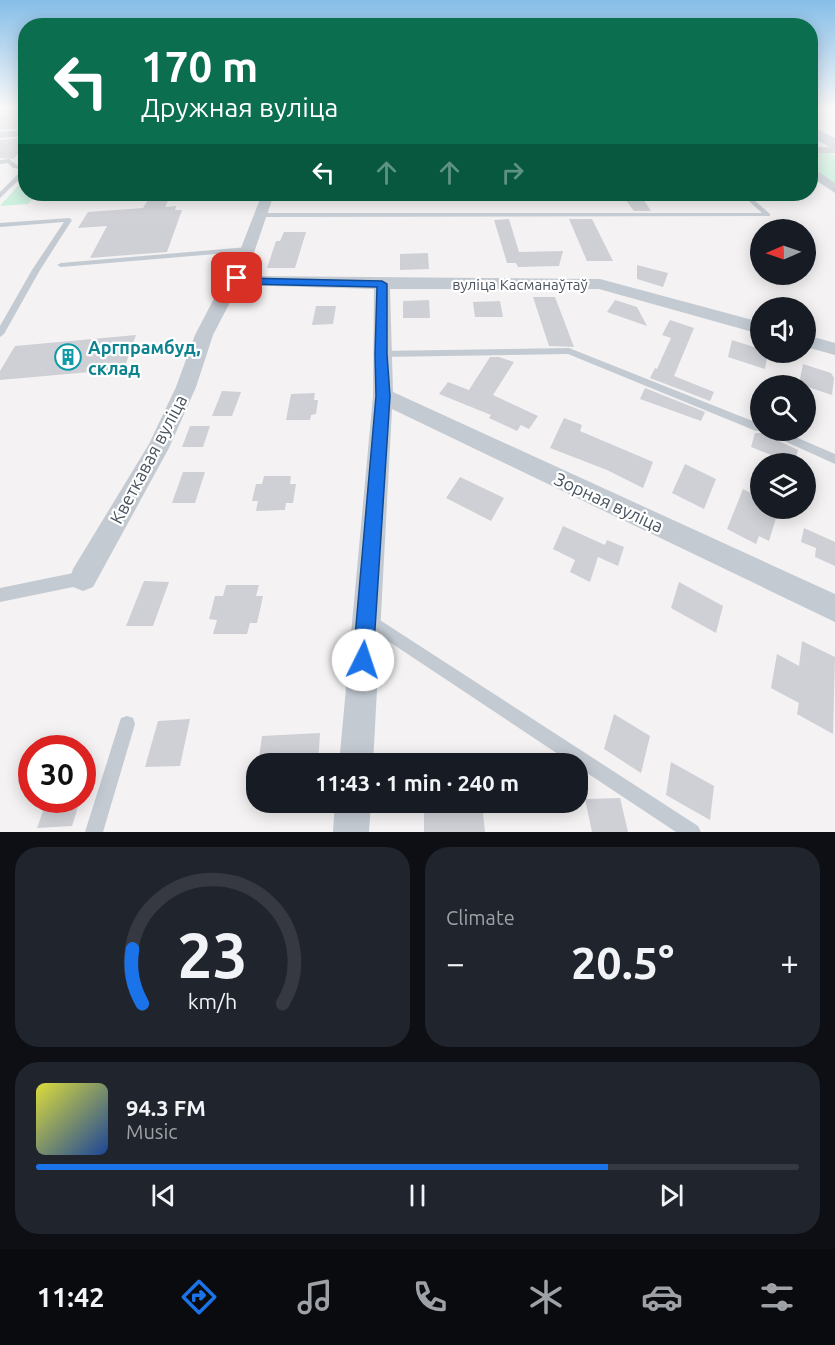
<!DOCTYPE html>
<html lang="en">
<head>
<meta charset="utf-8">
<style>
	:root { --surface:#171b24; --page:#20242c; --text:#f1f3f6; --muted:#9ea1a6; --line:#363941; --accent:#1a73e8 }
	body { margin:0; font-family:Ubuntu,sans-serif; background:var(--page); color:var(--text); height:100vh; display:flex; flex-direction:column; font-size:22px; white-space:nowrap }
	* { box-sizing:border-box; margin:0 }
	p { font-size:20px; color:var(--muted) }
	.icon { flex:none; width:33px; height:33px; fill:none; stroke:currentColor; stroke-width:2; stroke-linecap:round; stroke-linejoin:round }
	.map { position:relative; height:832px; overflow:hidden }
	.panel { display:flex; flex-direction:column; gap:15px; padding:15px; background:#0d0f14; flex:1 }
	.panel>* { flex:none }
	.hud { position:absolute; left:18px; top:18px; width:800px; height:183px; border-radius:24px; box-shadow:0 3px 15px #0003; background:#0b6e4f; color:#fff; overflow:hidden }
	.needle { width:39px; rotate:268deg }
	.fabs { position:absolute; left:750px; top:219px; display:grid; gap:12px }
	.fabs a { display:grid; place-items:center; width:66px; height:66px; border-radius:50%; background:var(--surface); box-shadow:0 3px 15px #0003; font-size:30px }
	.speed { position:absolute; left:18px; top:735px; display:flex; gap:12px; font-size:30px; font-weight:700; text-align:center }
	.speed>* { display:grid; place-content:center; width:78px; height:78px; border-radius:50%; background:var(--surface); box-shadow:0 3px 15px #0003; line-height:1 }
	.speed .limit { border:9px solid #d22; background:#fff; color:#111 }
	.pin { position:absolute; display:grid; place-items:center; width:51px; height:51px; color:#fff; margin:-26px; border-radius:12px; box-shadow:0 3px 9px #0006 }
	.me { position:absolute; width:66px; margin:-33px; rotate:4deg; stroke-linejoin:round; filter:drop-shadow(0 0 4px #0008) }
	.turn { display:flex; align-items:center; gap:21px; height:126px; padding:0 24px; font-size:27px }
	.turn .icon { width:78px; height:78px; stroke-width:2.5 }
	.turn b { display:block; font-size:42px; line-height:51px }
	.lanes { display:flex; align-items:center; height:57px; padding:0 24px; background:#0003; justify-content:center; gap:30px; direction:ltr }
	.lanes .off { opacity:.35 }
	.big { font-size:45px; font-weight:700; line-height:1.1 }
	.panel .tile { flex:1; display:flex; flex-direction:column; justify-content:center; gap:9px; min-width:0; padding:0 21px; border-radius:24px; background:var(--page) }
	.panel .dial { align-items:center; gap:0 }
	.dial svg { height:156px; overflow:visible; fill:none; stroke:var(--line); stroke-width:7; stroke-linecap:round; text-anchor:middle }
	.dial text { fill:var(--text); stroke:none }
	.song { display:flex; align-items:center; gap:18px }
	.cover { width:72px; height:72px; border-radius:9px; background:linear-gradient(135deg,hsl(60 70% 55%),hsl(220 70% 35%)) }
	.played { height:6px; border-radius:3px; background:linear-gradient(90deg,var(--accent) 75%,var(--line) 75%) }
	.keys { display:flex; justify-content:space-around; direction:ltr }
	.heat { display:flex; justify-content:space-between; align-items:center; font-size:33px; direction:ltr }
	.panel .tiles { flex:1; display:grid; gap:15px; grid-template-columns:1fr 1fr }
	.tile:last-child { grid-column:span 2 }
	.trip { position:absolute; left:246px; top:753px; width:342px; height:60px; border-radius:24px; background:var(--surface); box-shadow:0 3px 15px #0003; font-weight:700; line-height:60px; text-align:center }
	.dock { display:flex; height:96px; justify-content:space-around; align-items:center; background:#090b0e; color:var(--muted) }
	.dock .icon { width:42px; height:42px }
	.dock .active { color:var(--accent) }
	.dock b { font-size:27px; color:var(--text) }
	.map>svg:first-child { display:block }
	.green { fill:#c3eed9 }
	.building { fill:#cfd0d6 }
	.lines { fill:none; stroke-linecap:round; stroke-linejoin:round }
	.lane { fill:#c3cad2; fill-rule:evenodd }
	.street { fill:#c3cad2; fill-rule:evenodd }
	.secondary { fill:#c4cbd7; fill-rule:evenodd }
	.route { fill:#1a73e8; stroke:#114b97; stroke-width:1.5 }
	.labels { text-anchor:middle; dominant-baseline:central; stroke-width:4.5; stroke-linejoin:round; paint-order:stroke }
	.far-street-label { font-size:15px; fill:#4a535e; stroke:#fff }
	.culture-label { font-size:18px; font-weight:bold; fill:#0d838f; stroke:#fff; text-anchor:start }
	.street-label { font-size:18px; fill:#4a535e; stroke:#fff }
</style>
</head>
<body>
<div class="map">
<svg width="835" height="832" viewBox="0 0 835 832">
	<rect width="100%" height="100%" fill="#f4f2f2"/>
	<g class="green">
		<path d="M810 150H824L835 156V189L810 170Z"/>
		<path d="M25 178 26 194H37L28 204 0 206Z"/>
	</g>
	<g class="building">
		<path d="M26 113V128L0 130V114Z"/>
		<path d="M26 138V146L13 159 0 158V140Z"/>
		<path d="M639 194 643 199 651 211H634L622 195Z"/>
		<path d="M151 195H171L165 207 176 206 175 210H182L167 252 90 258 107 226 78 228 88 212 143 208Z"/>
		<path d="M509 219 519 252 563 251 559 266 518 267 516 263H507L494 220Z"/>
		<path d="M569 219H592L613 261H587Z"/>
		<path d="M284 232H306L295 268H267L276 241H280Z"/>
		<path d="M428 253 429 269 400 270V254Z"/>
		<path d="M637 265 668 273 663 287 637 279Z"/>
		<path d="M533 297H555L574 347 549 346Z"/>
		<path d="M429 300 430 318H403V301Z"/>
		<path d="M615 300 637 307 647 326 607 312Z"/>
		<path d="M500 301 503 317H475L473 302Z"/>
		<path d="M316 306H336L333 324 312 325Z"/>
		<path d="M670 320 694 328 674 376 714 392 710 401 650 378 655 368 657 369 671 338 662 335Z"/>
		<path d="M136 335 124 369 0 380V371L15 346Z"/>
		<path d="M732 340 760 349V352H768L765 369 728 357Z"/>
		<path d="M490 357H499L514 362 493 395 538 416 529 429 521 425 517 431 489 418 491 415 439 394 448 382 469 390Z"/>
		<path d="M803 364 831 373 834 378 832 395 799 384Z"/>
		<path d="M645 388 705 412 701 421 640 399Z"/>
		<path d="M222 391 241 392 232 416H212Z"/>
		<path d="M315 393 314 400H318L316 414 311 415 310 420H286L291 394Z"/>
		<path d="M564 418 582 425 580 431 653 462 643 488 607 470 550 448Z"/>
		<path d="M190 426H210L203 447H182Z"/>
		<path d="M755 433H762L798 450 794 464 751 447Z"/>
		<path d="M685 464 716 479 704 509 672 493Z"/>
		<path d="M183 472H205L195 503H172Z"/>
		<path d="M264 476H291L290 484H296L293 503H286L285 510 256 511 258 501H252L256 484H262Z"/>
		<path d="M460 477 504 498 491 521 446 498Z"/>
		<path d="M743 489 760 498V508H779L769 541 759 536 756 544 727 529Z"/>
		<path d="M563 526 605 545 607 540 624 547 618 566 598 557 590 582 570 572 575 560 553 549Z"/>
		<path d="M804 528 835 542V566L815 557 816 548 801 542Z"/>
		<path d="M144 581 169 582 153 626H126Z"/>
		<path d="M679 582 723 606 716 633 671 608Z"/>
		<path d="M226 585H259L256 596H263L260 610 257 623H250L247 634H213L217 620 209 619 215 596H223Z"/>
		<path d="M802 641 835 657 833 734 797 714 799 703 771 688 777 654 799 666Z"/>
		<path d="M614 714 650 736 641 773 604 749Z"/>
		<path d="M190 719 180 766 145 767 158 721Z"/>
		<path d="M320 733 318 764H258L262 736Z"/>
		<path d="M671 762 714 786 710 820 666 795Z"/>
		<path d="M620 798 628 832H592L585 799Z"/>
		<path d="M47 800H80L72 826 37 828Z"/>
		<path d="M424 802H482L485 832H424Z"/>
	</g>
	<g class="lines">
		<g class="lane">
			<path d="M26 109V111L0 112V110Z"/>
			<path d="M9 159 17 165H26V173L0 198V192L23 169 13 168 8 163 0 164V160Z"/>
			<path d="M741 194H747L770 214V216L262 217 259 215 262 213H762Z"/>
			<path d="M69 218 72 220 40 270 4 334 0 337V326L32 270 64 222 0 227V223Z"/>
			<path d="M248 247 252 249 251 251 61 267 57 265 61 263Z"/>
			<path d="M569 348 760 424V430H779L835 454V464L762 431H756L568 354 381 357 376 354 381 351Z"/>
			<path d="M83 571 88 573 90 578 88 583 83 585 0 602V588Z"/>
			<path d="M369 613 698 826 701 832H676L578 767V764H573L364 625 362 620 364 615Z"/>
			<path d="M127 716 133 718 135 724 103 832H85L119 724 121 718Z"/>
		</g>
		<g class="street">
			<path d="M26 130V136L0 138V132Z"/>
			<rect x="810" y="147" width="25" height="6"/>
			<path d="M810 166 835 183V193L810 176Z"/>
			<path d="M262 194H274L246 276 600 279 760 322V334L599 289H390L393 392 835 594V622L392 409 373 764H339L373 396 374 289 239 285 213 335 196 387 169 448 93 587 83 591 73 587 70 578 73 569 149 444 176 387 195 335 220 287 230 276Z"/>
			<path d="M806 335 835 343V355L806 347Z"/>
			<path d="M335 802H371L369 832H333Z"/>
		</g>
		<path class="secondary" d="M810 125 835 138V150L810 136Z"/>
	</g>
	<linearGradient id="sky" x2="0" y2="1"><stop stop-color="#86bee8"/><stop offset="0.48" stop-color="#faf9f9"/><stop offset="1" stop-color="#faf9f9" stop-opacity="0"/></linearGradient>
	<rect width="835" height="225" fill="url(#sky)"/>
	<path class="route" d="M234 275 246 278 382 281 387 284V354L390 396 373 660 370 666 363 669 356 666 353 660 376 396 375 354 377 287 244 284 234 280Z"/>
	<defs>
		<g id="building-ring" transform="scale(1.35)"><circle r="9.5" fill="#fff" stroke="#0f9aa8" stroke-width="1.5"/><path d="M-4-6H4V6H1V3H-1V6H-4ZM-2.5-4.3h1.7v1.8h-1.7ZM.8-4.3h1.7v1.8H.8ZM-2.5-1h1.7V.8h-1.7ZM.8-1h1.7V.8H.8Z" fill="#0f9aa8"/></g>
	</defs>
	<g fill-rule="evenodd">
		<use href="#building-ring" x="68" y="357"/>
	</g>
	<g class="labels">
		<g class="far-street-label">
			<text x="520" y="284">вуліца Касманаўтаў</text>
		</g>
		<g class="culture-label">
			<text x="88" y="347">Аргпрамбуд,<tspan x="88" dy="21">склад</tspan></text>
		</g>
		<g class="street-label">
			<text transform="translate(148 459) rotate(-62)">Кветкавая вуліца</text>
			<text transform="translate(609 502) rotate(25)">Зорная вуліца</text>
		</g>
	</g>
</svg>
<div class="fabs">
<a><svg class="needle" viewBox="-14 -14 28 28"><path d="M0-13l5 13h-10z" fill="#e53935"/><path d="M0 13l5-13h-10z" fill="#9ea1a6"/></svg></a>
<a><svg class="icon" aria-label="sound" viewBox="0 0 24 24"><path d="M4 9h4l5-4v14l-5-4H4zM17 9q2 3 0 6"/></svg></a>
<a><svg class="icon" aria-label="search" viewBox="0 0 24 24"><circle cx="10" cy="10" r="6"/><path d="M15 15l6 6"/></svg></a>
<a><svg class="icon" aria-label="layers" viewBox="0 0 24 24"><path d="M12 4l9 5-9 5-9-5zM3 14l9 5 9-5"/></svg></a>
</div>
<div class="speed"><div class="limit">30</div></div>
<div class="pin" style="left:237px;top:278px;background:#d93025"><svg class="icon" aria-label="arrive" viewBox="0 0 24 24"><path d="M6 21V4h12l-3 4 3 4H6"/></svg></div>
<svg class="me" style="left:363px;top:660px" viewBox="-20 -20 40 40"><circle r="19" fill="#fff"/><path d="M0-13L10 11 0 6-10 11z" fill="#1a73e8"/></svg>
<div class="trip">11:43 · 1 min · 240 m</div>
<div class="hud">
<div class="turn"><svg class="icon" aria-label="left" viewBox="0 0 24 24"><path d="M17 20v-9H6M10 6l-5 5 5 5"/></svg><div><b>170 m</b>Дружная вуліца</div></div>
<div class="lanes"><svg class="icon" aria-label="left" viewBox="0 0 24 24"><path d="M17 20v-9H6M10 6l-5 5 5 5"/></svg><svg class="icon off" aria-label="ahead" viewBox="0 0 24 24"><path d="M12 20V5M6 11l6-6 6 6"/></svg><svg class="icon off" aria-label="ahead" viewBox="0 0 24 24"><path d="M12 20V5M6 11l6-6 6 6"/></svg><svg class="icon off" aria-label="right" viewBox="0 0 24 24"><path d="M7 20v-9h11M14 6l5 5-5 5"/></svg></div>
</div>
</div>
<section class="panel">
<div class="tiles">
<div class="tile dial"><svg viewBox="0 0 100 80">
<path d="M14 69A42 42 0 1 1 86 69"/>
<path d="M14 69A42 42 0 0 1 9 41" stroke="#1a73e8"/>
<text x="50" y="56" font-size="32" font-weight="700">23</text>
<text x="50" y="72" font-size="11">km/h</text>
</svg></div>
<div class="tile"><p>Climate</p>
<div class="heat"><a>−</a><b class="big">20.5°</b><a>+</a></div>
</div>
<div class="tile">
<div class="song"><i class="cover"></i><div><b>94.3 FM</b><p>Music</p></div></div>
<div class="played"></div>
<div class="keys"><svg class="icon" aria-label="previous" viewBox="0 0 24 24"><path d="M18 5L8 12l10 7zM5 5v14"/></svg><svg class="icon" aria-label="pause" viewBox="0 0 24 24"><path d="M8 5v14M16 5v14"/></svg><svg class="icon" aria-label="next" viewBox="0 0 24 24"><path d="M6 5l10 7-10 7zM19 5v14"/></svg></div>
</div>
</div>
</section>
<nav class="dock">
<b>11:42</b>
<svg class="icon active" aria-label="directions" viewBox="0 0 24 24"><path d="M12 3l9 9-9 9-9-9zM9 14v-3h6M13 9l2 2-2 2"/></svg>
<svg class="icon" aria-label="music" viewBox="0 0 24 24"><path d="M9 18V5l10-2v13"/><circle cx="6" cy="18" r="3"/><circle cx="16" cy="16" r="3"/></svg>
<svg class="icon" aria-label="phone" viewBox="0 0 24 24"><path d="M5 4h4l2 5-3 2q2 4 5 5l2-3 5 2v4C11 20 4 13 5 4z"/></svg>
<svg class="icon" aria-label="climate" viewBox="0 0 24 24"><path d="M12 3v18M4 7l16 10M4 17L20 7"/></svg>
<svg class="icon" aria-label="car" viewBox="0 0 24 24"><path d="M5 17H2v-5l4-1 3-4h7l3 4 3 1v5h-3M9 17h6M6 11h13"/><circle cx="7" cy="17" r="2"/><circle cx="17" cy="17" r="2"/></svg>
<svg class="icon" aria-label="filters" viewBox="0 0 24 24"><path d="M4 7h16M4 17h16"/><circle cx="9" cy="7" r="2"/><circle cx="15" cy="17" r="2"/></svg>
</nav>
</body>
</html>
